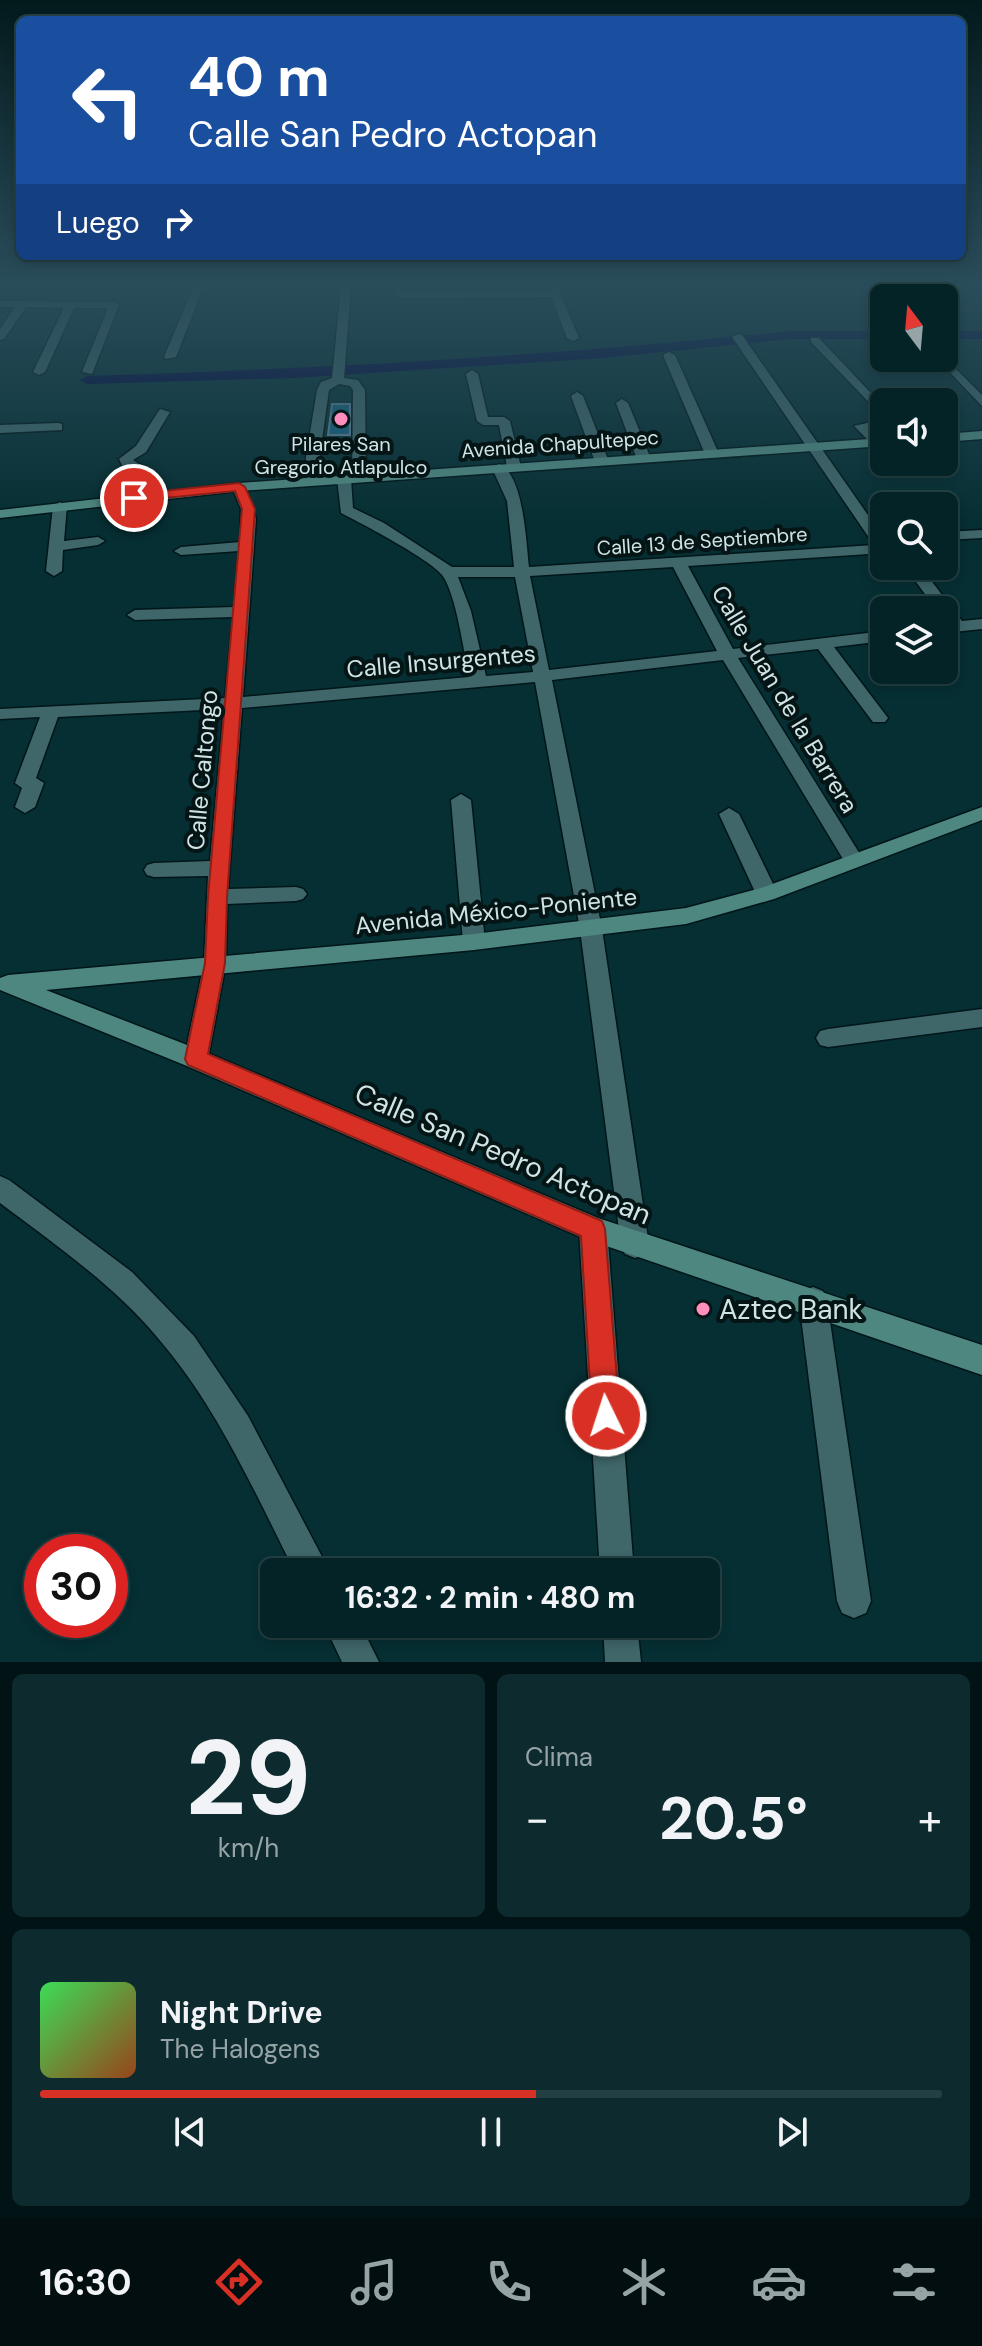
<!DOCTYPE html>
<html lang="es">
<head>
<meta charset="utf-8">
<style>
	:root { --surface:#042326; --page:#0d2b2e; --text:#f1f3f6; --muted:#97a4a7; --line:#254043; --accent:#d93025 }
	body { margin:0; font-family:"DM Sans",sans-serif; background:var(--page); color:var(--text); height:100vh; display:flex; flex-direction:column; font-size:30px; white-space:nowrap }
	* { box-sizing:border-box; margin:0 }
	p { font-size:26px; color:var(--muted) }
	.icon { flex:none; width:44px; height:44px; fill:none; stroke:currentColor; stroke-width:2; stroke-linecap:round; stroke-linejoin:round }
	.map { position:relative; height:1662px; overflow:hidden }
	.panel { display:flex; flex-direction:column; gap:12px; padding:12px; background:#021315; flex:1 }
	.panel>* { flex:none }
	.guide { position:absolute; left:16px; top:16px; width:950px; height:244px; border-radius:12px; box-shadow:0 4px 12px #0003,0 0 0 2px var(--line); background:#1a4fa0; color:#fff; overflow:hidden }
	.needle { width:52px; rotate:344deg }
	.buttons { position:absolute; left:870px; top:284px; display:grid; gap:16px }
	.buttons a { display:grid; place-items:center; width:88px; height:88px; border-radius:12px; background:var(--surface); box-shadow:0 4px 12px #0003,0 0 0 2px var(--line); font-size:40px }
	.speed { position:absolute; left:24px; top:1534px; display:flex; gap:16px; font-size:40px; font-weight:700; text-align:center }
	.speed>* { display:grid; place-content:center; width:104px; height:104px; border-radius:50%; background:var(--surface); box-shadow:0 4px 12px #0003,0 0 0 2px var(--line); line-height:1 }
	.speed .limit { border:12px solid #d22; background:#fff; color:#111 }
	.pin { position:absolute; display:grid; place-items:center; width:68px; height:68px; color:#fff; margin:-34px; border:4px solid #fff; border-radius:50%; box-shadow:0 2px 8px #0007 }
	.me { position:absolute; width:88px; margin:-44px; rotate:356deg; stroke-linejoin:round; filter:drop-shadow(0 0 6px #0008) }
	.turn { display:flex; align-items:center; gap:28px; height:168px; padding:0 40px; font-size:36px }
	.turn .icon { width:104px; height:104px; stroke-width:2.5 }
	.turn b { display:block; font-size:56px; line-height:68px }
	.then { display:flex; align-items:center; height:76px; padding:0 40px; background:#0003; gap:16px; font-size:30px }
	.big { font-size:60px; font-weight:700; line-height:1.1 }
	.panel .card { flex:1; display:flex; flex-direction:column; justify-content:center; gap:12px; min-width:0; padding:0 28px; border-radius:12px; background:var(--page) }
	.panel .dial { align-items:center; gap:0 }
	.dial b { font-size:104px; line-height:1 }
	.song { display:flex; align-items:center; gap:24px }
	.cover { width:96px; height:96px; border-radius:12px; background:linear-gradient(135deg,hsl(130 70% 55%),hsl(20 70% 35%)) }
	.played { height:8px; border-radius:4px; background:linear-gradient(90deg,var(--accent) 55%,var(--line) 55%) }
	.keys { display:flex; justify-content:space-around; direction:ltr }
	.heat { display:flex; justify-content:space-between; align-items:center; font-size:44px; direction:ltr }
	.panel .tiles { flex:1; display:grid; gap:12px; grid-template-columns:1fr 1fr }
	.card:last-child { grid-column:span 2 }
	.trip { position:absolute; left:260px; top:1558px; width:460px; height:80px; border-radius:12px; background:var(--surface); box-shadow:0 4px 12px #0003,0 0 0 2px var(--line); font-weight:700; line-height:80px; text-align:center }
	.menu { display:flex; height:128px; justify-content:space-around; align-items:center; background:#020e0f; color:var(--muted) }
	.menu .icon { width:56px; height:56px }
	.menu .active { color:var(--accent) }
	.menu b { font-size:36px; color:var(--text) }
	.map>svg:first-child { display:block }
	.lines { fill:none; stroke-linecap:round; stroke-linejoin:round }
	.canal { fill:#00033d; fill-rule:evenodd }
	.building { fill:#176182; stroke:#617f91; stroke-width:2 }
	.minor-casing { stroke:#001619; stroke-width:3 }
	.tertiary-casing { stroke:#001619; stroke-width:3 }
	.secondary-casing { stroke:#001619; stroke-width:3 }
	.minor { fill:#3f6669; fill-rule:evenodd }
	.tertiary { fill:#3f6669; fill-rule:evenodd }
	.secondary { fill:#4e8780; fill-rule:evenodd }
	.route { fill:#d93025; stroke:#8d1f18; stroke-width:2 }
	.poi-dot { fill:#fe8ebd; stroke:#051516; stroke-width:3 }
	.labels { text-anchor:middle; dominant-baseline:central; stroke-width:8; stroke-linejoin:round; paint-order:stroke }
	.far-poi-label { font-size:20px; fill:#d0e4e6; stroke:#051516 }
	.far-street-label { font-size:20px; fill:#d0e4e6; stroke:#051516 }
	.street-label { font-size:24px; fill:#d0e4e6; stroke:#051516 }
	.near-street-label { font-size:28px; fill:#d0e4e6; stroke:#051516 }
	.near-poi-label { font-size:28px; fill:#d0e4e6; stroke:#051516; text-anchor:start }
</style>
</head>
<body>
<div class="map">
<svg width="982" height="1662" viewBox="0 0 982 1662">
	<rect width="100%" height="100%" fill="#062f33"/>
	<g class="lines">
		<g class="canal">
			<path d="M791 331H884V339H791L603 358 294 378 87 384 80 380 87 376C322 369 557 355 791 331Z"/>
			<rect x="944" y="331" width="38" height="8"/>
		</g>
	</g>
	<path class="building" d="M332 404H350V435H328Z"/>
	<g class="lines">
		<g class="minor-casing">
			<g id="minor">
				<path d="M193 288H203L176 357 166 359 164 357Z"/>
				<path d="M341 288H351L344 378 358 380 365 390 366 478 359 482 352 478 353 390 350 386 339 384 329 390 316 482 309 486 302 482 317 390 321 382 332 378Z"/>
				<path d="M395 288H405L406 292 549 291 548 288H558L579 338 573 341 567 338 551 297 401 298 396 295Z"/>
				<path d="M0 301 114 302 119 305 92 374 82 372 108 308H74L45 372 39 375 33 372 64 308 26 307 4 339 0 340V329L15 307H0Z"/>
				<path d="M738 334 742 335 884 538V553L688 566 733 649 884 631V641L834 647 888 718 885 722H873L818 649 738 658 863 859 860 864H846L723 660 552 680 602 929 649 1245 645 1254 635 1258 625 1254 621 1245 580 929 535 682 242 708 228 889 296 887 303 889 307 894 303 899 296 901 227 904 226 963 208 1059 205 1066 196 1069 187 1066 184 1059 204 963 208 876 154 877 147 875 144 870 147 865 154 863 210 861 224 709 58 717 36 778 44 783 35 807 25 813 15 807 22 788 15 783 40 717 0 719V709L225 698 233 617 135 620 127 615 135 610 234 607 239 551 181 555 174 551 181 547 240 542 241 509 232 487 239 483 246 487 256 519 243 697 469 677C464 653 456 593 442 575 431 560 361 523 341 513L337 479 344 475 351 479 353 508 384 523 452 567H514L507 501 492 468 499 464C524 475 526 542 529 567L874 545 732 337ZM673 567 717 651 549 670 530 576ZM458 577H515L533 672 486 676 471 611Z"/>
				<path d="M811 338H819L884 407V418L811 342Z"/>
				<path d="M669 352 675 355 719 454 717 457 705 454 663 355Z"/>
				<path d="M944 357 982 395V406L940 362 938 360Z"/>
				<path d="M472 370 478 374 488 417H504L510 421 521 467 519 470 507 467 499 425H483L477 421 466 374Z"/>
				<path d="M577 392 583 396 609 462 607 465 595 462 571 396Z"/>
				<path d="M622 399 628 403 651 459 649 462 637 459 616 403Z"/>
				<path d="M160 409 170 412 146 452 133 460 150 471 165 495 158 499 153 498 140 477 124 469 119 459 136 446Z"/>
				<path d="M884 419V427L869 429 881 443 875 447 854 426Z"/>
				<path d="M58 423 62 424V430L0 433V425Z"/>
				<path d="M60 502 67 506 64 541 98 537 105 541 98 545 63 550 62 571 54 576 46 571 53 506Z"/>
				<path d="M982 530V538L944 540V532Z"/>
				<path d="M904 566H920L962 621 982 619V629L944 633V623H947L944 610H937Z"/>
				<path d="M461 794 471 800 485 942 482 948H466L463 942 451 800Z"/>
				<path d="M729 808 739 814 778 894 774 899H760L756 894 719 814Z"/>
				<path d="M982 1009V1027L828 1047 820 1045 816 1038 820 1031 828 1029Z"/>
				<path d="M593 1217 603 1220 607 1229 634 1572H600L579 1229 583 1220Z"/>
				<path d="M813 1287 823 1291 827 1301 871 1601 866 1613 854 1618 842 1613 837 1601 799 1301 803 1291Z"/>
				<path d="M603 1624H637L641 1662H605Z"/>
			</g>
		</g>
		<g class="tertiary-casing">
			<g id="tertiary">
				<path d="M0 1176 9 1180 132 1272 194 1336 248 1416 330 1572H295C254 1491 217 1406 157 1337 113 1284 54 1244 0 1203Z"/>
				<path d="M324 1624H360L379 1662H342Z"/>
			</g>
		</g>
		<g class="secondary-casing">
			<g id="secondary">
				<path d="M982 431V439L944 442V434Z"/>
				<path d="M884 438V446L239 491 0 518V510L239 483Z"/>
				<path d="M982 807V820L774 899 686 924 474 950 46 990 205 1052 598 1218 982 1345V1375L583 1238 187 1066 0 990V978L8 975 474 934 686 908 761 888Z"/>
			</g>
		</g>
		<use href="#minor" class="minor"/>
		<use href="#tertiary" class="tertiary"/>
		<use href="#secondary" class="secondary"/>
	</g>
	<linearGradient id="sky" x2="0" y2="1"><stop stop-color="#031a1c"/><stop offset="0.55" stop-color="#2a4d5b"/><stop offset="1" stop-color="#2a4d5b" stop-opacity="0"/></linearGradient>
	<rect width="982" height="520" fill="url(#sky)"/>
	<path class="route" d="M239 483 245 487 255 509 227 897 225 963 208 1054 602 1221 605 1229 620 1416 616 1426 606 1430 596 1426 592 1416 581 1236 188 1065 185 1059 205 963 208 897 242 509 235 491 134 501 127 498 134 494Z"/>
	<g class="poi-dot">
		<circle cx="341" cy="419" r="8"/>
		<circle cx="703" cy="1309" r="8"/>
	</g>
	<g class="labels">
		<g class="far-poi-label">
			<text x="341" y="444">Pilares San<tspan x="341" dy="23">Gregorio Atlapulco</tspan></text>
		</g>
		<g class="far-street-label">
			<text transform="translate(560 444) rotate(-4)">Avenida Chapultepec</text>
			<text transform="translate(702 541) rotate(-4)">Calle 13 de Septiembre</text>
		</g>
		<g class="street-label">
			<text transform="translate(441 661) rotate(-5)">Calle Insurgentes</text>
			<text transform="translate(785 699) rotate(59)">Calle Juan de la Barrera</text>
			<text transform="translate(202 770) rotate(-85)">Calle Caltongo</text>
			<text transform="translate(496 911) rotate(-6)">Avenida México-Poniente</text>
		</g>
		<g class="near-street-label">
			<text transform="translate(503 1154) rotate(23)">Calle San Pedro Actopan</text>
		</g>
		<g class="near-poi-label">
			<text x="719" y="1309">Aztec Bank</text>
		</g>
	</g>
</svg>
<div class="buttons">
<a><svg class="needle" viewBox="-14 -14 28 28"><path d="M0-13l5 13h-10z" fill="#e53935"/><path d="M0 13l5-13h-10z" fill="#97a4a7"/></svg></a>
<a><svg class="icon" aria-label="sound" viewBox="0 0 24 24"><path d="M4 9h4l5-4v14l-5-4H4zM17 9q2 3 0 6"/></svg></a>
<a><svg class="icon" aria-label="search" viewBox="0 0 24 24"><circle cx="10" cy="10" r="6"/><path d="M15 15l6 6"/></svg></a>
<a><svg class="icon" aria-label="layers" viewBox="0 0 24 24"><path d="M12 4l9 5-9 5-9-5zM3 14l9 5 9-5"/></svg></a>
</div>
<div class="speed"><div class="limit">30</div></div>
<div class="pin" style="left:134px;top:498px;background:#d93025"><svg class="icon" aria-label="arrive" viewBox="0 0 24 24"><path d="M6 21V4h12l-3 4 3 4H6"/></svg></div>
<svg class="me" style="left:606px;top:1416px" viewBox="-20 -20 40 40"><circle r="17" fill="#d93025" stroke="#fff" stroke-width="3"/><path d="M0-11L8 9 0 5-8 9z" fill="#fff"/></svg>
<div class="trip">16:32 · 2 min · 480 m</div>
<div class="guide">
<div class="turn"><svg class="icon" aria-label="left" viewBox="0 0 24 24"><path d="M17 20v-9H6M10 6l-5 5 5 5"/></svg><div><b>40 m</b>Calle San Pedro Actopan</div></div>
<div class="then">Luego<svg class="icon" aria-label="right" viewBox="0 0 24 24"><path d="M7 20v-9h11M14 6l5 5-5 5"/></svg></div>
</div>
</div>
<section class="panel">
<div class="tiles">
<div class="card dial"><b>29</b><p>km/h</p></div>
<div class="card"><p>Clima</p>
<div class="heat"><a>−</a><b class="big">20.5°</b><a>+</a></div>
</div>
<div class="card">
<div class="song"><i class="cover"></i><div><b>Night Drive</b><p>The Halogens</p></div></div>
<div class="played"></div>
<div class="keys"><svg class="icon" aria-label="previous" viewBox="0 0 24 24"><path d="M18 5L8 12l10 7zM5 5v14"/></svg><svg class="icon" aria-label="pause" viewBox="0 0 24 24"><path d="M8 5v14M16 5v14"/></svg><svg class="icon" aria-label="next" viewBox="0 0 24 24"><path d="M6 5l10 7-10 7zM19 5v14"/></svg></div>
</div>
</div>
</section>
<nav class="menu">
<b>16:30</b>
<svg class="icon active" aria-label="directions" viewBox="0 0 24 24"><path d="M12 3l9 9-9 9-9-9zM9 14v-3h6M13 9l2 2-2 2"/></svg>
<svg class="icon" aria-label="music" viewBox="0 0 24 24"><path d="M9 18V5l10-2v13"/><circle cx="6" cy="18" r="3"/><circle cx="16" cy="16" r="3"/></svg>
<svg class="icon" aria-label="phone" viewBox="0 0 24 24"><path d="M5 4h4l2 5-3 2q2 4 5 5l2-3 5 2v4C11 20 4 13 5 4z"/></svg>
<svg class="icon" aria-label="climate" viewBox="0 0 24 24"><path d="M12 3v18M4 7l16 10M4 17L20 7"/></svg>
<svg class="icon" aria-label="car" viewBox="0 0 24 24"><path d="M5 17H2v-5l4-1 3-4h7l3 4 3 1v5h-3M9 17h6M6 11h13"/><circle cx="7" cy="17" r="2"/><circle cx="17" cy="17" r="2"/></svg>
<svg class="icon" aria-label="filters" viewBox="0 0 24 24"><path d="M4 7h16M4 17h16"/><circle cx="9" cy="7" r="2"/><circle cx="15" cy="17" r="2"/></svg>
</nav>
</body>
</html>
